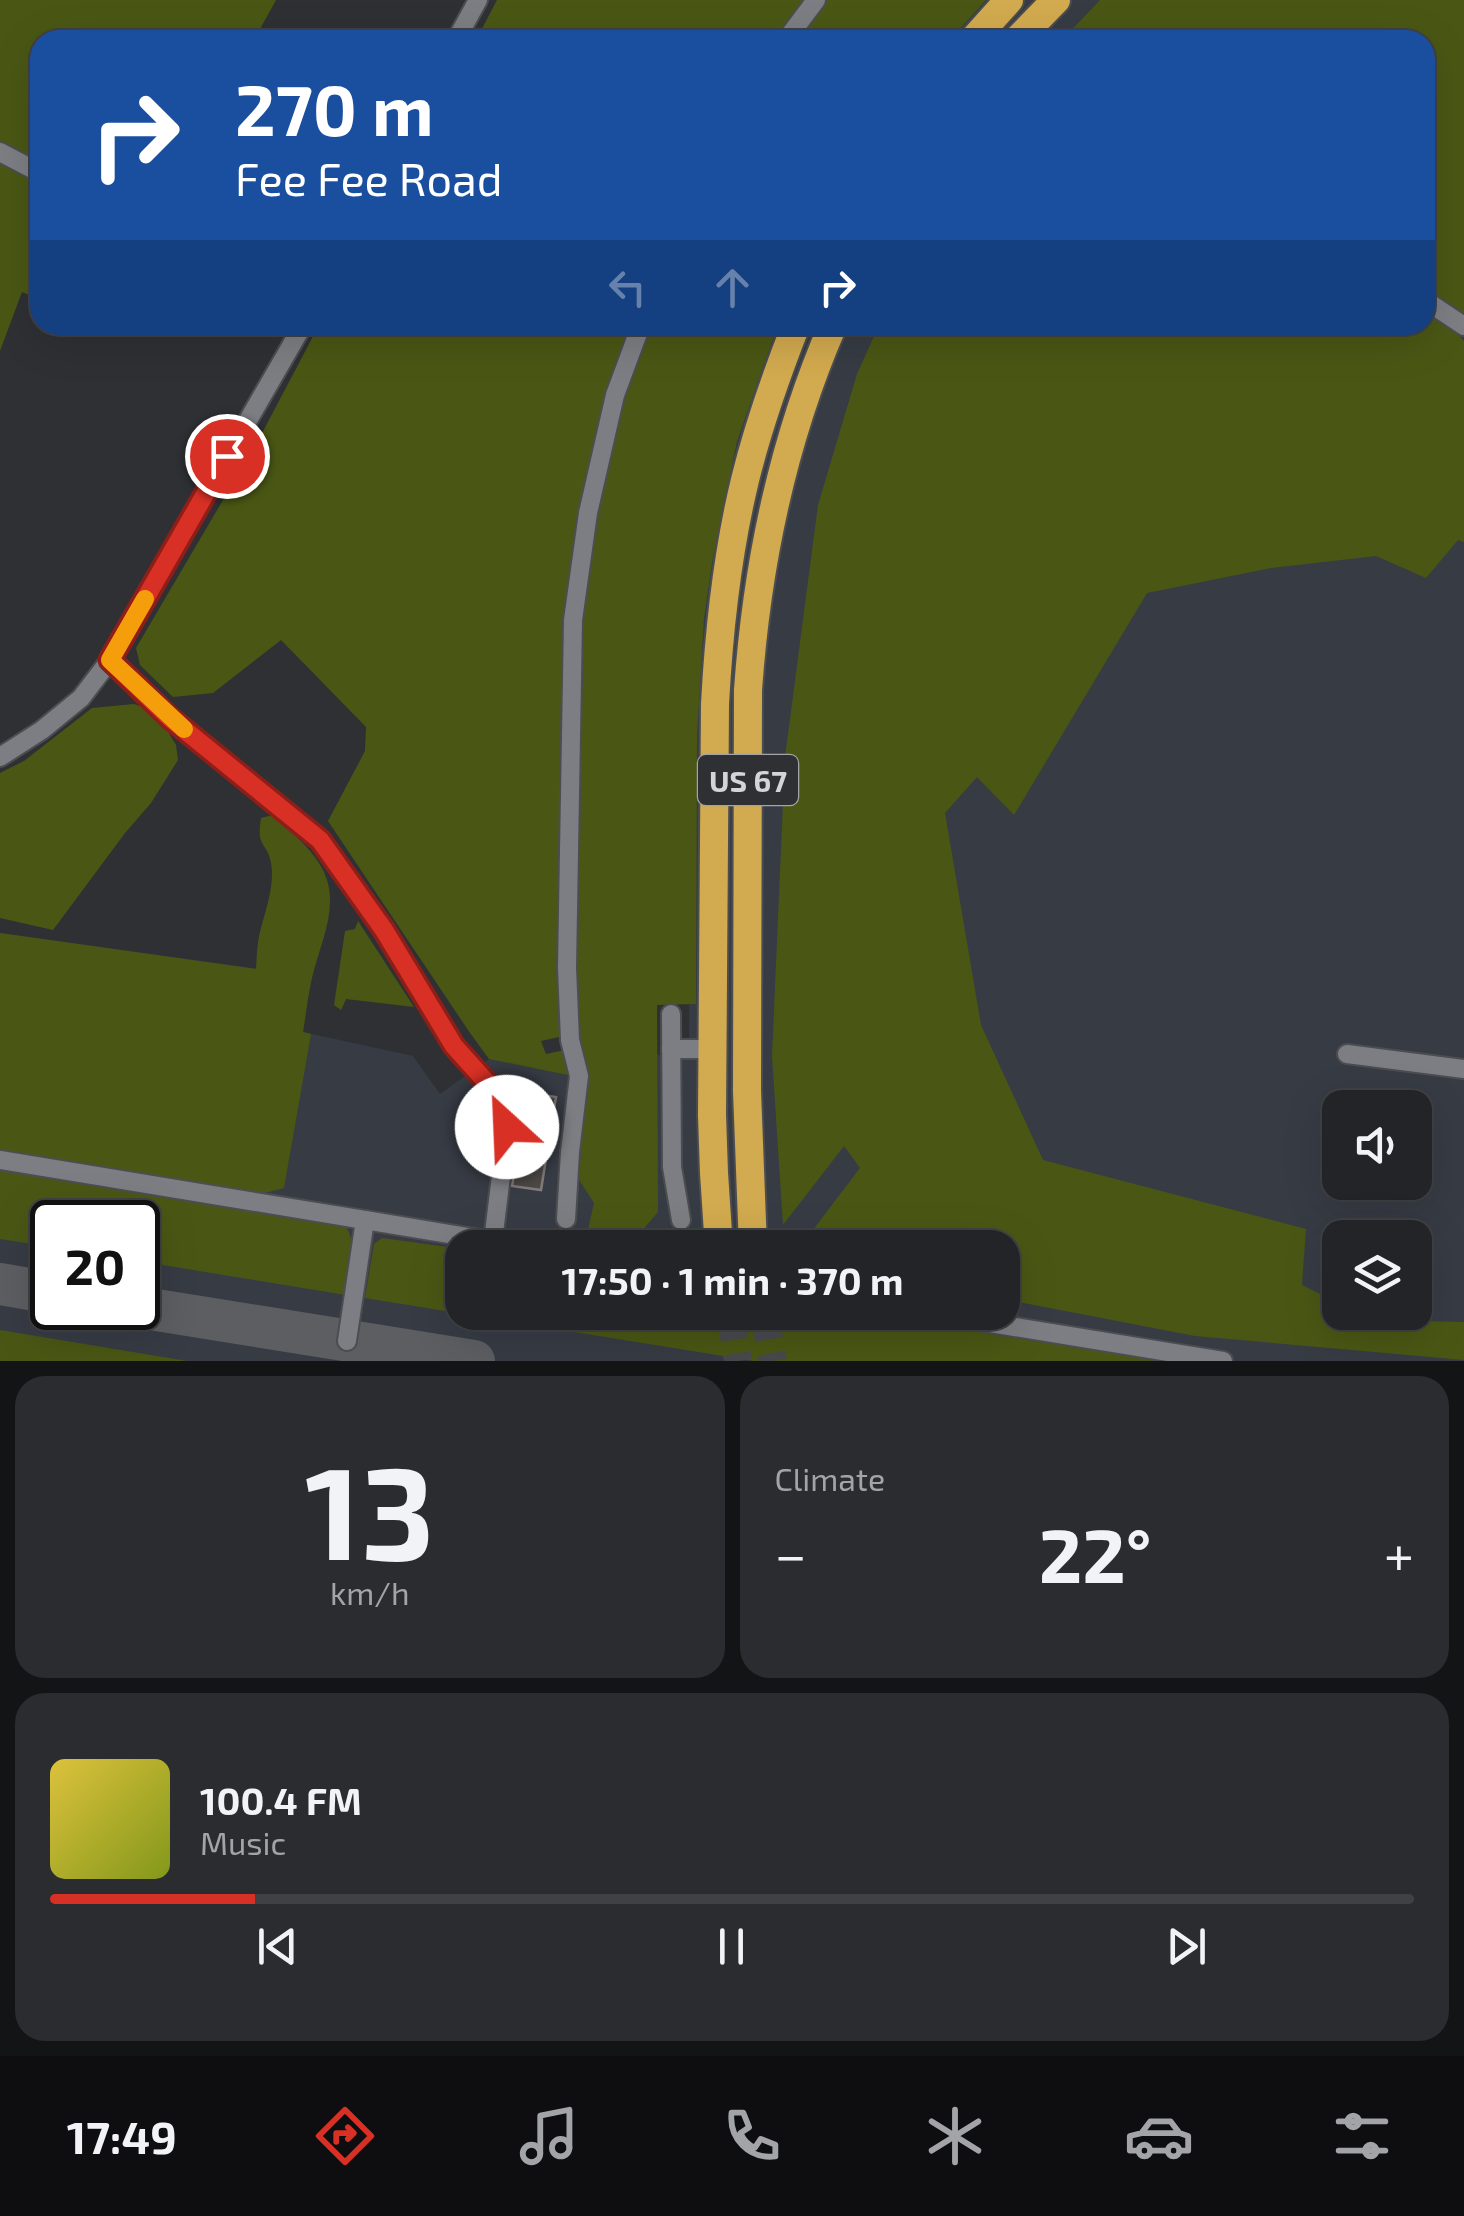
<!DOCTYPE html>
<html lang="en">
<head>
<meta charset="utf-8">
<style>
	:root { --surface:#222427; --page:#2a2c2f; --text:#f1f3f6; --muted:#a2a4a7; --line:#3f4144; --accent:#d93025 }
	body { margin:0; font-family:"Exo 2",sans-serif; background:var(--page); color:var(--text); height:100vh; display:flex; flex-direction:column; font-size:38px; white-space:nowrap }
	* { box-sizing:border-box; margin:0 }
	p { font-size:32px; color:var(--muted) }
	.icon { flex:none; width:55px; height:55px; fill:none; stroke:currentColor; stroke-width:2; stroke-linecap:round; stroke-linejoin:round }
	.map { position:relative; height:1361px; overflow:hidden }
	.side { display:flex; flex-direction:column; gap:15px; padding:15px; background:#131415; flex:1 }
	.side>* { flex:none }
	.banner { position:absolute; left:30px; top:30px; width:1405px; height:305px; border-radius:30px; box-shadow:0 10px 40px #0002,0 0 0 2px var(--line); background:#1a4fa0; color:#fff; overflow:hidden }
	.fabs { position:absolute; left:1322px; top:1090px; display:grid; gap:20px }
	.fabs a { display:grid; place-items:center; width:110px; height:110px; border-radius:20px; background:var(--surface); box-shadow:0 10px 40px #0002,0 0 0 2px var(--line); font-size:50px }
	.speed { position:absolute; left:30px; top:1200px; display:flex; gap:20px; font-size:50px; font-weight:700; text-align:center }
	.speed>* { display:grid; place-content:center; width:130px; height:130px; border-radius:50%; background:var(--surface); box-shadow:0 10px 40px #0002,0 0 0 2px var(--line); line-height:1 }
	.speed .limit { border:5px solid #111; border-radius:15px; background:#fff; color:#111 }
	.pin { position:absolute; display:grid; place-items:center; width:85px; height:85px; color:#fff; margin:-42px; border:5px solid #fff; border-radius:50%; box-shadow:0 2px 10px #0007 }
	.me { position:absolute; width:110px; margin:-55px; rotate:335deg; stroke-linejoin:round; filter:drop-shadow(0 0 8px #0008) }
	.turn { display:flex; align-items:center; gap:35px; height:210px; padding:0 40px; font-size:45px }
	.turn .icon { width:130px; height:130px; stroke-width:2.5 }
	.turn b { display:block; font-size:70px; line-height:85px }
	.lanes { display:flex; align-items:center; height:95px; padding:0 40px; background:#0003; justify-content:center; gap:50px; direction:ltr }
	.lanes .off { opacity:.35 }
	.big { font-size:75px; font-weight:700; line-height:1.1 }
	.side .widget { flex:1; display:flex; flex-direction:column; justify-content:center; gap:15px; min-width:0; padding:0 35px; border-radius:30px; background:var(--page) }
	.side .dial { align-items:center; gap:0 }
	.dial b { font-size:130px; line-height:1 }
	.song { display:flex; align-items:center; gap:30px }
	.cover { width:120px; height:120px; border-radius:15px; background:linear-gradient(135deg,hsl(50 70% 55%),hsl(70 70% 35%)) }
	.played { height:10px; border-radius:5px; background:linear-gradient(90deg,var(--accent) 15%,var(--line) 15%) }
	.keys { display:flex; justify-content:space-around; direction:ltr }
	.heat { display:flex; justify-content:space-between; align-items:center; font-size:55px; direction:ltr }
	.side .tiles { flex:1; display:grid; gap:15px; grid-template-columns:1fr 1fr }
	.widget:last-child { grid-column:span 2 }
	.trip { position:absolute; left:445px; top:1230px; width:575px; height:100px; border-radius:30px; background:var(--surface); box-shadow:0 10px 40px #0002,0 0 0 2px var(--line); font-weight:700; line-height:100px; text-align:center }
	.tab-bar { display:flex; height:160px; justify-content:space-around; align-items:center; background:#0e0e10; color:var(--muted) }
	.tab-bar .icon { width:70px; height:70px }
	.tab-bar .selected { color:var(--accent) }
	.tab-bar b { font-size:45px; color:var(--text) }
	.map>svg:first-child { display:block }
	.built { fill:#373b44; fill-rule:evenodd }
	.green { fill:#4a5714 }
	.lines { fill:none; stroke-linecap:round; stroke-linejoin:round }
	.taxiway { stroke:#5d5e62; stroke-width:42 }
	.building { fill:#4c4845; stroke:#817c79; stroke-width:2.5 }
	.highway-tunnel { stroke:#47494d; stroke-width:28; stroke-dasharray:28 14; stroke-linecap:butt }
	.minor-casing { stroke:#4c4d51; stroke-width:22 }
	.highway-casing { stroke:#4c4d51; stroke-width:32 }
	.minor { stroke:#7c7e83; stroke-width:18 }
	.highway { stroke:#d2aa4f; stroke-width:28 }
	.route-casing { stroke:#8d1f18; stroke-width:25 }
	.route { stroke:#d93025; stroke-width:18 }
	.slow { stroke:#f59e0b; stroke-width:18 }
	.labels { text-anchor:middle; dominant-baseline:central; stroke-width:10; stroke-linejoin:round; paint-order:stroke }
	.shield { fill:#2e3034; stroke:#a3a4a7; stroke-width:2.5 }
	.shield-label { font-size:30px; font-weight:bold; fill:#d5d5d8 }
</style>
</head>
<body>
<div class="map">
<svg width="1464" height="1361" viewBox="0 0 1464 1361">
	<rect width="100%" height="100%" fill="#2e3034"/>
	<path class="built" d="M973 0H1464V1361H0V933L309 976 303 1032 413 1056 440 1094 489 1059 689 1054 690 759 713 486 768 325H1425V40H941ZM1340 1108H1415V1182H1340ZM52 1222H138V1308H52ZM1340 1238H1415V1312H1340ZM462 1248H1002V1312H462Z"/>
	<g class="green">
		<path d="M0 0H276L254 40H40V299L22 292 0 351Z"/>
		<path d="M497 0H809L779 40H476Z"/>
		<path d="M824 0H986L950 40H795Z"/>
		<path d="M1100 0H1464V320L1425 294V40H1062Z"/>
		<path d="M1425 312 1449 325 1464 341V542L1458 540 1426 578 1376 556 1271 568 1147 593 1014 815 977 777 945 813 981 1025 1043 1160 1306 1229 1302 1285 1340 1304V1312L1357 1313 1372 1320 1464 1322V1360L1195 1336 1003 1299 1002 1248 800 1247 860 1168 844 1146 783 1225 772 1056 785 757 818 505 857 374 879 325H1425Z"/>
		<path d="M319 325H634L566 657 559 1037 541 1041 546 1054 565 1050 573 1076 489 1059 470 1033 328 821 365 751 366 727 281 640 213 693 173 697 140 665 136 648 260 437Z"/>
		<path d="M646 325H778L737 441 712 563 704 618 697 735 696 1004 657 1005 658 1212 634 1240 587 1234 594 1203 578 1178 573 1159 577 651 587 553 610 434Z"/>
		<path d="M134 704 156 712 176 745 178 760 151 803 125 833 53 930 0 918V773L24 761 92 708Z"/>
		<path d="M273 815C290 831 314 850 324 872 340 907 320 943 312 978 308 995 306 1014 303 1032L311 1034 284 1188 261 1194 0 1152V933L256 969C257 955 257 941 261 928 266 909 275 884 271 863 267 841 256 849 261 818Z"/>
		<path d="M358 921 414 1007 346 999 341 1010 334 1005 345 931 355 929Z"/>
		<path d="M0 1168 343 1224C360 1240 348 1273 346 1295L138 1261V1222H52V1247L0 1239Z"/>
		<path d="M382 1238 462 1249V1312L860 1313 1159 1361H754L365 1298 374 1244Z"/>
		<path d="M0 1330 187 1361H0Z"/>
	</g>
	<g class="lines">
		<g class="taxiway">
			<path d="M0 1284 52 1293"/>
			<path d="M138 1307 474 1361"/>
		</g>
	</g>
	<path class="building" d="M528 1093 556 1097 541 1190 512 1186Z"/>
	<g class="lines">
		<g class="highway-tunnel">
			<path d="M730 1312 738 1361"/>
			<path d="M764 1312 773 1361"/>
		</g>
		<g class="minor-casing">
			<g id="minor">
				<path d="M456 40 478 0"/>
				<path d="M786 40 816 0"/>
				<path d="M0 152 40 173"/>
				<path d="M1425 300 1464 326"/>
				<path d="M110 660 170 717 320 840 384 930 454 1046 489 1085 507 1127 493 1241"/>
				<path d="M0 757 42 730 81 698 110 660 303 325"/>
				<path d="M671 1014 672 1167 681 1220"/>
				<path d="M671 1049H712"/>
				<path d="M1347 1054 1464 1069"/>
				<path d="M0 1160 365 1220 347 1341"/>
				<path d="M566 1219 570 1152 579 1076 570 1040 567 968 573 620 588 513 615 395 641 325"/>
				<path d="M365 1220 534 1248"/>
				<path d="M923 1312 1223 1361"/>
			</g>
		</g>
		<g class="highway-casing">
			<g id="highway">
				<path d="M973 40 1009 0"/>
				<path d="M1017 40 1056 0"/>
				<path d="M719 1248 714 1173 712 1115 715 704C719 629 727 554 745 480 758 427 776 376 796 325"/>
				<path d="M753 1248 747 1091 748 690C757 563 782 442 833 325"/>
			</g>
		</g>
		<use href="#minor" class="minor"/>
		<use href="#highway" class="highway"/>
	</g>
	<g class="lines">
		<g class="route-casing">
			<path id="route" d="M227 456 110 660 170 718 320 840 384 930 454 1046 489 1085 507 1127"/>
		</g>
		<use href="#route" class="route"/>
		<path class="slow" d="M145 599 110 660 184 729"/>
	</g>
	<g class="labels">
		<rect class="shield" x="698" y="755" width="100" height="50" rx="8"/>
		<g class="shield-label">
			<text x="748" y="780">US 67</text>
		</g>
	</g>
</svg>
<div class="fabs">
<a><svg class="icon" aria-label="sound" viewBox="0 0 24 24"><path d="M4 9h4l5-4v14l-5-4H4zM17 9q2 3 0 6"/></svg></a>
<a><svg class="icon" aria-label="layers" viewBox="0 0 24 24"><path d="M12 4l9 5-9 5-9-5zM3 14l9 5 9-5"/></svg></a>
</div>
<div class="speed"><div class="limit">20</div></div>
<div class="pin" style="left:227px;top:456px;background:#d93025"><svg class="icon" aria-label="arrive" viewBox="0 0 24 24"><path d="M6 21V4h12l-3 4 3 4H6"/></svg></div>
<svg class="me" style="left:507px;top:1127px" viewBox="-20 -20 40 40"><circle r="19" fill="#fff"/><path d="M0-13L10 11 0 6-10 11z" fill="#d93025"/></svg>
<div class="trip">17:50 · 1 min · 370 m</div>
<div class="banner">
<div class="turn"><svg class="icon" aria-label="right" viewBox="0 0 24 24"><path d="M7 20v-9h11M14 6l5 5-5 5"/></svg><div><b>270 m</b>Fee Fee Road</div></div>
<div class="lanes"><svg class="icon off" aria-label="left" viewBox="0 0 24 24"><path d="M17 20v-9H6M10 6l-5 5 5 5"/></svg><svg class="icon off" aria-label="ahead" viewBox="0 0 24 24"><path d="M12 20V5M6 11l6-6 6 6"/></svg><svg class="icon" aria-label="right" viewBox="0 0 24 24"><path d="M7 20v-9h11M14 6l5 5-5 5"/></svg></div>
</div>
</div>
<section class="side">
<div class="tiles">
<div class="widget dial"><b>13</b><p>km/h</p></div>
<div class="widget"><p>Climate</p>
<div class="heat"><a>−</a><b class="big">22°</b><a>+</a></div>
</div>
<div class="widget">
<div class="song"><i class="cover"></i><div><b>100.4 FM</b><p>Music</p></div></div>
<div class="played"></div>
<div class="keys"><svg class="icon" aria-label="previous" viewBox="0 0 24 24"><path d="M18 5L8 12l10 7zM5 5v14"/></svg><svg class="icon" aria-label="pause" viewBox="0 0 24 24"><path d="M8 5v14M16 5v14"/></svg><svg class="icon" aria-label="next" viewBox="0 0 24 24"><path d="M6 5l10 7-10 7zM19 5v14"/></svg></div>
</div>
</div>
</section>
<nav class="tab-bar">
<b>17:49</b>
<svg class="icon selected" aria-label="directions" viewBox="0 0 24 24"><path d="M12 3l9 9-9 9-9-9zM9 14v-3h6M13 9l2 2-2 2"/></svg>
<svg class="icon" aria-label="music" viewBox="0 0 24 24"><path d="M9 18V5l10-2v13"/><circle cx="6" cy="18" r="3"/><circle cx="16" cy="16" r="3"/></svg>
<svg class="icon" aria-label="phone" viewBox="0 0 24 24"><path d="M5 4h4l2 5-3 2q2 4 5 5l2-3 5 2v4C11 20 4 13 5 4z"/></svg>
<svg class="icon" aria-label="climate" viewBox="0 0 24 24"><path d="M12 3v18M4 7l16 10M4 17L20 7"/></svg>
<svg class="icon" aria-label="car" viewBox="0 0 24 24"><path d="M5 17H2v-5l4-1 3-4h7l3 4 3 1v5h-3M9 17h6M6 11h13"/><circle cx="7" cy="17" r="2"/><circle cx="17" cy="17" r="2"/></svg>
<svg class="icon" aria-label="filters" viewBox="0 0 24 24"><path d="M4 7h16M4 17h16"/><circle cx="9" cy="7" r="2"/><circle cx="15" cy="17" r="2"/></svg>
</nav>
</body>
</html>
